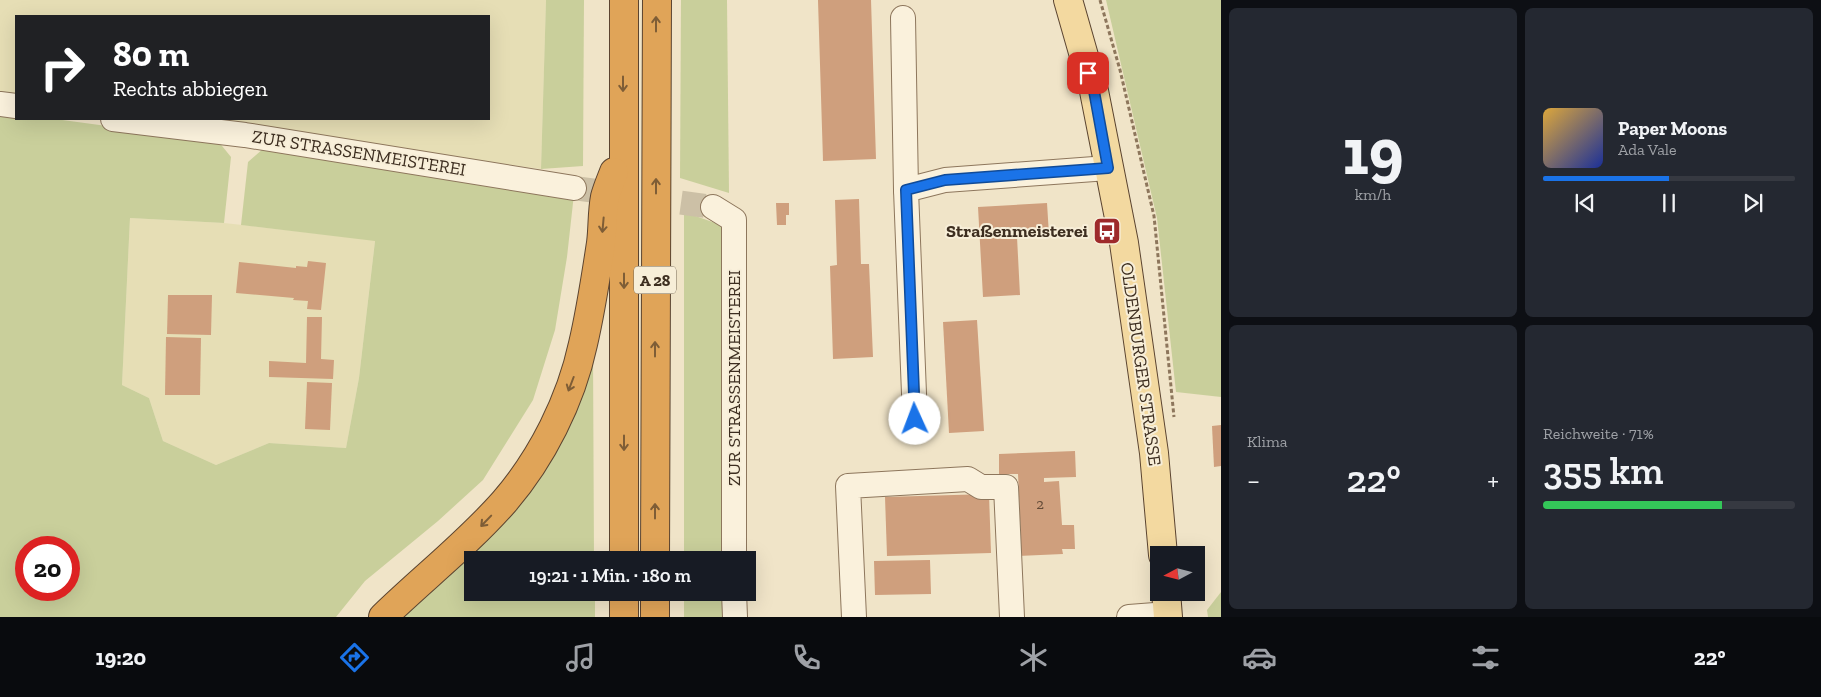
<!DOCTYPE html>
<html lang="de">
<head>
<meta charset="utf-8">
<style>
	:root { --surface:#171b24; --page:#242831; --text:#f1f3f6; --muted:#9ea1a6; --line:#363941; --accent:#1a73e8 }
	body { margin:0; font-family:"Zilla Slab",serif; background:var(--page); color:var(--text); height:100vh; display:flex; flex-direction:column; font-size:19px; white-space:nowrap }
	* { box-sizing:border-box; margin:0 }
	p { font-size:16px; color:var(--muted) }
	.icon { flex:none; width:28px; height:28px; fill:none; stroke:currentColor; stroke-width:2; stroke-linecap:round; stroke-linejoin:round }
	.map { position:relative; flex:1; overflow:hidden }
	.details { display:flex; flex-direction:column; gap:8px; padding:8px; background:#0d0f14; width:600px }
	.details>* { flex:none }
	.guide { position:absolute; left:15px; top:15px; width:475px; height:105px; border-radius:0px; box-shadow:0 5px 20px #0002; background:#202124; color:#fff; overflow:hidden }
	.needle { width:32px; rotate:263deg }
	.fabs { position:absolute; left:1150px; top:546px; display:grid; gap:10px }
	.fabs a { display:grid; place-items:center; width:55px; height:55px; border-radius:0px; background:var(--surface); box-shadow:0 5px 20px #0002; font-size:25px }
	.speed { position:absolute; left:15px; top:536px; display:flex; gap:10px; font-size:25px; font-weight:700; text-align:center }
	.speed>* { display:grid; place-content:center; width:65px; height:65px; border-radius:50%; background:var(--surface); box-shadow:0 5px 20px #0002; line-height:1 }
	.speed .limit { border:8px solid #d22; background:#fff; color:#111 }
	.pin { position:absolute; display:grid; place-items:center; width:42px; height:42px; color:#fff; margin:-21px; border-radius:10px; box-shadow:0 2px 8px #0006 }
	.me { position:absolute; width:55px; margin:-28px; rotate:358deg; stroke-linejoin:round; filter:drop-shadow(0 0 4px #0008) }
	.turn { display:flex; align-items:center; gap:18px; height:105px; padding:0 15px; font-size:22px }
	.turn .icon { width:65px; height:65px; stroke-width:2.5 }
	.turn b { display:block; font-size:35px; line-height:42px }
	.big { font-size:38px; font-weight:600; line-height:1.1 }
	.details .tile { flex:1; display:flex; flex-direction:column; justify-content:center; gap:8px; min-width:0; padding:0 18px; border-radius:8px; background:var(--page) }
	.details .dial { align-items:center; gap:0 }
	.dial b { font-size:65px; line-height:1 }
	.song { display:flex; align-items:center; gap:15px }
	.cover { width:60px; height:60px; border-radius:8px; background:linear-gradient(135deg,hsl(40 70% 55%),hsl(230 70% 35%)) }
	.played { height:5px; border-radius:2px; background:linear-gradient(90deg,var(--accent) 50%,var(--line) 50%) }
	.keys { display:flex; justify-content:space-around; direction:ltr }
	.heat { display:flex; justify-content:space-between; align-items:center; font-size:28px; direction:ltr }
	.charge { height:8px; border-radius:4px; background:linear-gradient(90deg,#34c759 71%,var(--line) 0) }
	.details .tiles { flex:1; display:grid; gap:8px; grid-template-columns:repeat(2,1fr) }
	.trip { position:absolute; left:464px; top:551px; width:292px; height:50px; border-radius:0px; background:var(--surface); box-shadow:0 5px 20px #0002; font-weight:600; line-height:50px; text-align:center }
	.tabs { display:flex; height:80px; justify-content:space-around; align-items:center; background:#090b0e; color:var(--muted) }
	.tabs .icon { width:35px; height:35px }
	.tabs .on { color:var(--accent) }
	.tabs b { font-size:22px; color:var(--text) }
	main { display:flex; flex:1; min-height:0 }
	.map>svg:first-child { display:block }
	.farmland { fill:#e6deb5 }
	.green { fill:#c9cf9b; fill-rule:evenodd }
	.building { fill:#cf9f7d }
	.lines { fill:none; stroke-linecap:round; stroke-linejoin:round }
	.minor-tunnel { stroke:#ccc0a6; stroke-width:24; stroke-dasharray:24 12; stroke-linecap:butt }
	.minor-casing { stroke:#8d765c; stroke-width:26 }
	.major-casing { stroke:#5b4430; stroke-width:30 }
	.highway-casing { stroke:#5b4430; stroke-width:30 }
	.path { stroke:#8d765c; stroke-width:3; stroke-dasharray:4 2.5; stroke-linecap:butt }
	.minor { stroke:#faf1dc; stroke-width:24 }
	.major { stroke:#f3d9a0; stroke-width:28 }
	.highway { stroke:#e0a458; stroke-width:28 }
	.oneway { stroke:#7e5d36 }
	.route-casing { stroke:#114b97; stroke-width:12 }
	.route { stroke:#1a73e8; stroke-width:9 }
	.labels { text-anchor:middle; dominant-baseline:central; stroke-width:4; stroke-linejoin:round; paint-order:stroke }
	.number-label { font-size:15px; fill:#624a37 }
	.shield { fill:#f7eed8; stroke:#756857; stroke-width:1 }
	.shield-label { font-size:16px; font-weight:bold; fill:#3d2e20 }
	.street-label { font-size:18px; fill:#3d2e20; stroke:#f7eed8 }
	.poi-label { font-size:18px; font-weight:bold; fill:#3d2e20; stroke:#f7eed8; text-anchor:end }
</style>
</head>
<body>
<main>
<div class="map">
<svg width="1221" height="617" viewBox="0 0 1221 617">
	<rect width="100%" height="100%" fill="#f0e4c8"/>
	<g class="farmland">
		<path d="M0 0H546L541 169 174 119H489V16H16V97L0 95Z"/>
		<path d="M130 218 224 223 375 240 359 378 346 448 269 443 216 465 163 441 149 398 122 385Z"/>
	</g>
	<g class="green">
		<path d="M546 0H584L583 166 541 169Z"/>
		<path d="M681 0H727L729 193 680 178Z"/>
		<path d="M1106 0H1221V397L1176 392 1157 218Z"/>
		<path d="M0 111 16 114V119H55L218 141 231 157 224 223 130 218 122 385 149 398 163 441 216 465 269 443 346 448 359 378 375 241 241 225 248 162 264 148 574 194 567 257 555 330 533 400 483 480 438 521 365 581 336 617H0ZM26 548H69V590H26Z"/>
		<path d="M684 212 721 225 723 560H684Z"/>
		<path d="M593 351 594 560H472V592L595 593V617H395L444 577Z"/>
		<path d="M1221 592V617H1208L1207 610Z"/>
		<rect x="684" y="593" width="39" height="24"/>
	</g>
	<g class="building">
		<path d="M818 0H871L876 159 823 161Z"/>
		<path d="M859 199 861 264H869L873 357 833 359 830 266 837 265 835 200Z"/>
		<path d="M776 203H789V215H786V225H777Z"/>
		<path d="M1047 203 1049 235 1017 237 1020 295 983 297 978 207Z"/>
		<path d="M308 261 326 263 321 310 307 309 308 301 293 300 294 298 236 293 239 262 296 268V266L307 267Z"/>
		<path d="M168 295H212L211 335 167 334Z"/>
		<path d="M307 317H322L321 359 334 360 333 379 269 377V361L306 363Z"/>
		<path d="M977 320 984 431 949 433 943 322Z"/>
		<path d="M166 337 201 338 200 395H165Z"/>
		<path d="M307 382 332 383 330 430 305 429Z"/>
		<path d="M1221 425V466L1214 467 1212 426Z"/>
		<path d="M1075 451 1076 477 1044 478V482L1059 481 1062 525H1074L1075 549H1062L1063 554 1018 556 1017 541H1021L1018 474H999V454Z"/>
		<path d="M989 494 991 553 887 556 885 497Z"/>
		<path d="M930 560 931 594 875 595 874 561Z"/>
	</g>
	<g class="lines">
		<path class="minor-tunnel" d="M574 188 713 207"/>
		<g class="minor-casing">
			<g id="minor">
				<path d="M903 18 906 190"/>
				<path d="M0 104 16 106"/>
				<path d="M113 119 245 135 574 188"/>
				<path d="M713 207 734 220V560"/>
				<path d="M915 419 906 190 945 180 1108 168"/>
				<path d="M734 592 735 617"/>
				<path d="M854 617 848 486 968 479 981 487H1006L1012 617"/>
				<path d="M1129 617 1168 614"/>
			</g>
		</g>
		<g class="major-casing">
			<g id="major">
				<path d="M1068 0 1094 91 1124 243 1154 453 1163 555"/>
				<path d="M1166 592 1168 617"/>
			</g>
		</g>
		<g class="highway-casing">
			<g id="highway">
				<path d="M624 560V0"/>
				<path d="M655 560 657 0"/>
				<path d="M624 592V617"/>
				<path d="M383 617C423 578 467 544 504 502 542 458 571 400 583 344 591 310 596 276 601 243 603 228 602 212 605 197 607 189 611 180 614 172"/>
				<path d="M655 617V592"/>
			</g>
		</g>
		<path class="path" d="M1100 0 1120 70 1154 216 1174 417"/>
		<use href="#minor" class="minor"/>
		<use href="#major" class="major"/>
		<use href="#highway" class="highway"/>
	</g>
	<defs><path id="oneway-shaft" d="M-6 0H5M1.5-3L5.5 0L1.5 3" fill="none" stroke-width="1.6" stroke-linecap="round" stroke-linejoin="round" transform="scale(1.25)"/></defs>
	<g class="oneway">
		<use href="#oneway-shaft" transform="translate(656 24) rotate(-90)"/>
		<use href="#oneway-shaft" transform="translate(623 84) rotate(90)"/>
		<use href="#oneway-shaft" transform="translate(656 186) rotate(-90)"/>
		<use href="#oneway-shaft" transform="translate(603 225) rotate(95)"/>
		<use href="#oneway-shaft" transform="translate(624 281) rotate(90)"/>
		<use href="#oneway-shaft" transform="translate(655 349) rotate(-90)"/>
		<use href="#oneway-shaft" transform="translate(571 384) rotate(111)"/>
		<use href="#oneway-shaft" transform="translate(624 443) rotate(90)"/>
		<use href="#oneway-shaft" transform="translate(655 511) rotate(-90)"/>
		<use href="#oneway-shaft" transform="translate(486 521) rotate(134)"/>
	</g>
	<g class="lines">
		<g class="route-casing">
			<path id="route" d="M915 419 906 190 945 180 1108 168 1094 91 1088 73"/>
		</g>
		<use href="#route" class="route"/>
	</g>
	<defs>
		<g id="bus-square" transform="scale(1.4375)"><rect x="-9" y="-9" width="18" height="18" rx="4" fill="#9e2a2b" stroke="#f7eed8"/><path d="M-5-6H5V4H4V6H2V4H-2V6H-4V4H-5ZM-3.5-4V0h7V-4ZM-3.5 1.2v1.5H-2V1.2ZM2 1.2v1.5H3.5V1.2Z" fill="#fff"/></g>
	</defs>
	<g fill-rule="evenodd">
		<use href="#bus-square" x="1107" y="231"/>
	</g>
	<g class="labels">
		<g class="number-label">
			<text x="1040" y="504">2</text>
		</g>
		<rect class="shield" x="634" y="266.5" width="42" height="27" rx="4"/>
		<g class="shield-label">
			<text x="655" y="280">A 28</text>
		</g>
		<g class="street-label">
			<text transform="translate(359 153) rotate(9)">ZUR STRASSENMEISTEREI</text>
			<text transform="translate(1141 364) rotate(82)">OLDENBURGER STRASSE</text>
			<text transform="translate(734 378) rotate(-90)">ZUR STRASSENMEISTEREI</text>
		</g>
		<g class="poi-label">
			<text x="1088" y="231">Straßenmeisterei</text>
		</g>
	</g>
</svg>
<div class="fabs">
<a><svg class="needle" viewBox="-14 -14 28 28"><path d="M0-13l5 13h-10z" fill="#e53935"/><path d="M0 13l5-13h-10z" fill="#9ea1a6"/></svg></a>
</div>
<div class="speed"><div class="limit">20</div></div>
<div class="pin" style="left:1088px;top:73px;background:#d93025"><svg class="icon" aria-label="arrive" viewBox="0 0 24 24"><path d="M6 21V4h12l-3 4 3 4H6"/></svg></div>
<svg class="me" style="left:915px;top:419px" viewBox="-20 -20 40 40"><circle r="19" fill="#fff"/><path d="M0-13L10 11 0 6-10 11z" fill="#1a73e8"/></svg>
<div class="trip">19:21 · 1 Min. · 180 m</div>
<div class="guide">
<div class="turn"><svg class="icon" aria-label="right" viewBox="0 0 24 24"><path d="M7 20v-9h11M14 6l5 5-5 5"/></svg><div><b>80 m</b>Rechts abbiegen</div></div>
</div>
</div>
<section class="details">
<div class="tiles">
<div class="tile dial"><b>19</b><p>km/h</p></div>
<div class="tile">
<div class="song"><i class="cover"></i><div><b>Paper Moons</b><p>Ada Vale</p></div></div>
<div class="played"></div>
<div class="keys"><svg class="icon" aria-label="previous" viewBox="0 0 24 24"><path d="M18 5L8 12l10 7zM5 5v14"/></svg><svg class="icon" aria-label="pause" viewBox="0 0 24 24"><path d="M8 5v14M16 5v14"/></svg><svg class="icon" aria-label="next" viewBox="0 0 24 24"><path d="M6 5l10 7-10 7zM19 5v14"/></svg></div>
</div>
<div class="tile"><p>Klima</p>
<div class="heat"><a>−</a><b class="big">22°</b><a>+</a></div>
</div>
<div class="tile"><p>Reichweite · 71%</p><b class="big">355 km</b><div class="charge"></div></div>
</div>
</section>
</main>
<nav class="tabs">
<b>19:20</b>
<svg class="icon on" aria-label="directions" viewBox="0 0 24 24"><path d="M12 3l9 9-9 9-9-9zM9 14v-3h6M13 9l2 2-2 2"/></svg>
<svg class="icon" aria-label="music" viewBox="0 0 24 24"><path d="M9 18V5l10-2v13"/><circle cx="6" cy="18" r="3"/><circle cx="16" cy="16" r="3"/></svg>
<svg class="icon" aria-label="phone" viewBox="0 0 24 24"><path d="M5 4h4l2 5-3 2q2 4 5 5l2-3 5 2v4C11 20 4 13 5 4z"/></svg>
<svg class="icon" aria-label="climate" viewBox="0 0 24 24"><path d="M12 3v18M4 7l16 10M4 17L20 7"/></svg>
<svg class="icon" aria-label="car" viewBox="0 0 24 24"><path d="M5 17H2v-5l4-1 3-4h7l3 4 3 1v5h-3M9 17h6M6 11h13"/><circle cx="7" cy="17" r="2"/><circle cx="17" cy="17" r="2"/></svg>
<svg class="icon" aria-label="filters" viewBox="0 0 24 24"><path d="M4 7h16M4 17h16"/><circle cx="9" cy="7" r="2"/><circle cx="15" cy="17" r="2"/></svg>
<b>22°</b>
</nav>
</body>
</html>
